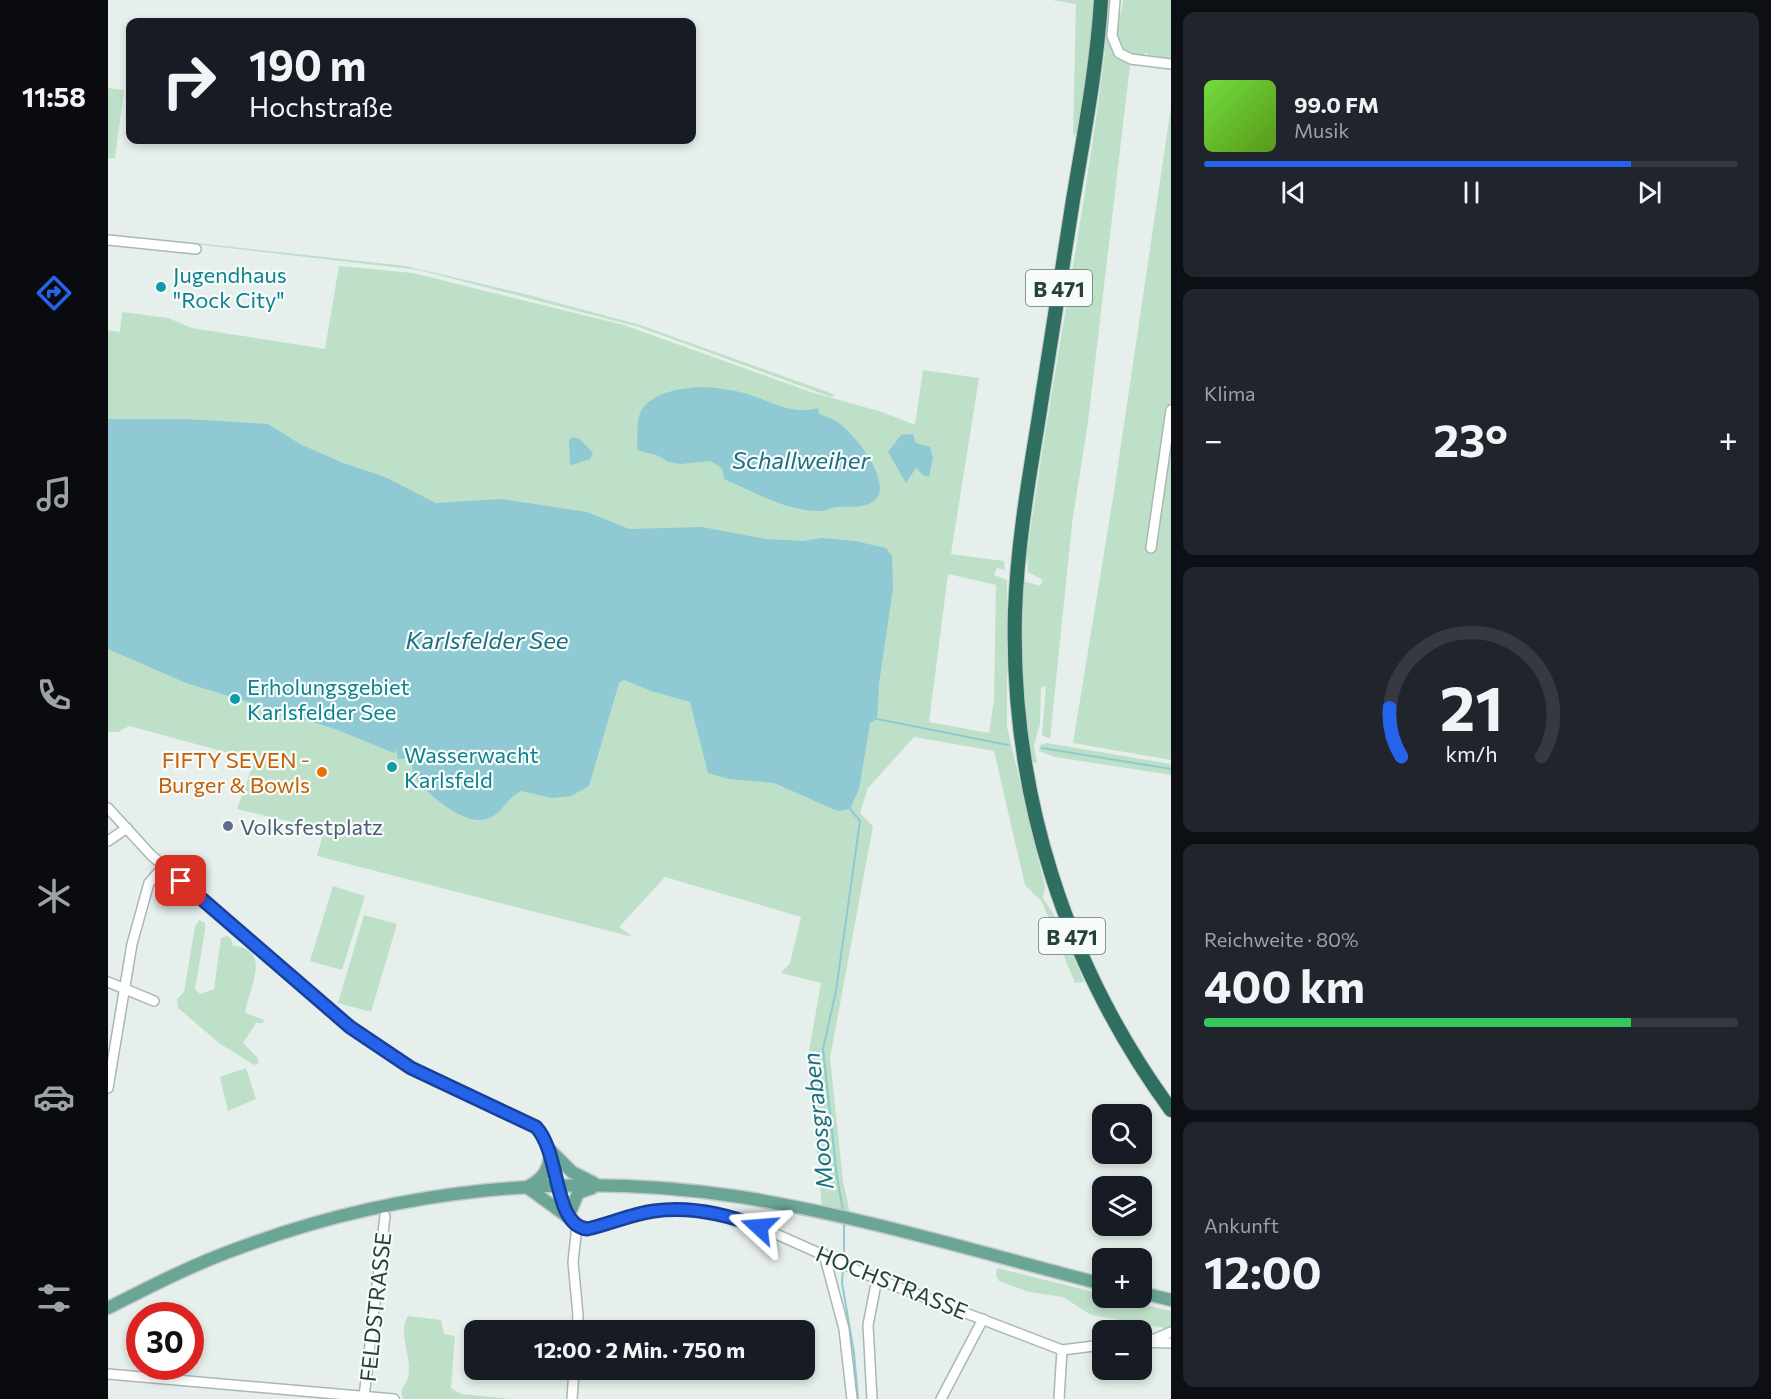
<!DOCTYPE html>
<html lang="de">
<head>
<meta charset="utf-8">
<style>
	:root { --surface:#171b24; --page:#20242c; --text:#f1f3f6; --muted:#9ea1a6; --line:#363941; --accent:#2563eb }
	body { margin:0; font-family:Commissioner,sans-serif; background:var(--page); color:var(--text); height:100vh; display:flex; flex-direction:column; font-size:22px; white-space:nowrap }
	* { box-sizing:border-box; margin:0 }
	p { font-size:20px; color:var(--muted) }
	.icon { flex:none; width:33px; height:33px; fill:none; stroke:currentColor; stroke-width:2; stroke-linecap:round; stroke-linejoin:round }
	.map { position:relative; flex:1; overflow:hidden }
	.details { display:flex; flex-direction:column; gap:12px; padding:12px; background:#0d0f14; width:600px }
	.details>* { flex:none }
	.top-card { position:absolute; left:18px; top:18px; width:570px; height:126px; border-radius:12px; box-shadow:0 3px 9px #0003; background:#171b24; color:var(--text); overflow:hidden }
	.fabs { position:absolute; left:984px; top:1104px; display:grid; gap:12px }
	.fabs a { display:grid; place-items:center; width:60px; height:60px; border-radius:12px; background:var(--surface); box-shadow:0 3px 9px #0003; font-size:30px }
	.speed { position:absolute; left:18px; top:1302px; display:flex; gap:12px; font-size:30px; font-weight:700; text-align:center }
	.speed>* { display:grid; place-content:center; width:78px; height:78px; border-radius:50%; background:var(--surface); box-shadow:0 3px 9px #0003; line-height:1 }
	.speed .limit { border:9px solid #d22; background:#fff; color:#111 }
	.pin { position:absolute; display:grid; place-items:center; width:51px; height:51px; color:#fff; margin:-26px; border-radius:12px; box-shadow:0 3px 9px #0006 }
	.me { position:absolute; width:66px; margin:-33px; rotate:289deg; stroke-linejoin:round; filter:drop-shadow(0 0 4px #0008) }
	.turn { display:flex; align-items:center; gap:21px; height:126px; padding:0 24px; font-size:27px }
	.turn .icon { width:78px; height:78px; stroke-width:2.5 }
	.turn b { display:block; font-size:42px; line-height:51px }
	.big { font-size:45px; font-weight:700; line-height:1.1 }
	.details .tile { flex:1; display:flex; flex-direction:column; justify-content:center; gap:9px; min-width:0; padding:0 21px; border-radius:12px; background:var(--page) }
	.details .dial { align-items:center; gap:0 }
	.dial svg { height:156px; overflow:visible; fill:none; stroke:var(--line); stroke-width:7; stroke-linecap:round; text-anchor:middle }
	.dial text { fill:var(--text); stroke:none }
	.song { display:flex; align-items:center; gap:18px }
	.cover { width:72px; height:72px; border-radius:9px; background:linear-gradient(135deg,hsl(100 70% 55%),hsl(90 70% 35%)) }
	.played { height:6px; border-radius:3px; background:linear-gradient(90deg,var(--accent) 80%,var(--line) 80%) }
	.keys { display:flex; justify-content:space-around; direction:ltr }
	.heat { display:flex; justify-content:space-between; align-items:center; font-size:33px; direction:ltr }
	.charge { height:9px; border-radius:4px; background:linear-gradient(90deg,#34c759 80%,var(--line) 0) }
	.trip { position:absolute; left:356px; top:1320px; width:351px; height:60px; border-radius:12px; background:var(--surface); box-shadow:0 3px 9px #0003; font-weight:700; line-height:60px; text-align:center }
	main { display:flex; flex:1; min-height:0 }
	.tabs { display:flex; flex-direction:column; width:108px; justify-content:space-around; align-items:center; background:#090b0e; color:var(--muted) }
	.tabs .icon { width:42px; height:42px }
	.tabs .selected { color:var(--accent) }
	.tabs b { font-size:27px; color:var(--text) }
	.map>svg:first-child { display:block }
	.green { fill:#bfe0c8; fill-rule:evenodd }
	.water { fill:#8ec9d4 }
	.lines { fill:none; stroke-linecap:round; stroke-linejoin:round }
	.stream { stroke:#8ec9d4; stroke-width:2 }
	.minor-casing { stroke:#a8b8b2; stroke-width:12 }
	.major-casing { stroke:#c2cac8; stroke-width:15 }
	.highway-casing { stroke:#c2cac8; stroke-width:16 }
	.minor { stroke:#fff; stroke-width:9 }
	.major { stroke:#6aa596; stroke-width:12 }
	.highway { stroke:#2f6f62; stroke-width:14 }
	.route-casing { stroke:#184099; stroke-width:15 }
	.route { stroke:#2563eb; stroke-width:10 }
	.culture-dot { fill:#0f9aa8; stroke:#f7fbf9; stroke-width:2 }
	.food-dot { fill:#e8710a; stroke:#f7fbf9; stroke-width:2 }
	.service-dot { fill:#5c6f8a; stroke:#f7fbf9; stroke-width:2 }
	.labels { text-anchor:middle; dominant-baseline:central; stroke-width:4.5; stroke-linejoin:round; paint-order:stroke }
	.shield { fill:#f7fbf9; stroke:#637a73; stroke-width:1.5 }
	.shield-label { font-size:21px; font-weight:bold; fill:#24423a }
	.culture-label { font-size:22px; fill:#0d838f; stroke:#f7fbf9; text-anchor:start }
	.food-label { font-size:22px; fill:#c56008; stroke:#f7fbf9; text-anchor:end }
	.service-label { font-size:22px; fill:#4e5e75; stroke:#f7fbf9; text-anchor:start }
	.street-label { font-size:22px; fill:#24423a; stroke:#f7fbf9 }
	.water-label { font-size:24px; font-style:italic; fill:#1c6f80; stroke:#f7fbf9 }
</style>
</head>
<body>
<main>
<nav class="tabs">
<b>11:58</b>
<svg class="icon selected" aria-label="directions" viewBox="0 0 24 24"><path d="M12 3l9 9-9 9-9-9zM9 14v-3h6M13 9l2 2-2 2"/></svg>
<svg class="icon" aria-label="music" viewBox="0 0 24 24"><path d="M9 18V5l10-2v13"/><circle cx="6" cy="18" r="3"/><circle cx="16" cy="16" r="3"/></svg>
<svg class="icon" aria-label="phone" viewBox="0 0 24 24"><path d="M5 4h4l2 5-3 2q2 4 5 5l2-3 5 2v4C11 20 4 13 5 4z"/></svg>
<svg class="icon" aria-label="climate" viewBox="0 0 24 24"><path d="M12 3v18M4 7l16 10M4 17L20 7"/></svg>
<svg class="icon" aria-label="car" viewBox="0 0 24 24"><path d="M5 17H2v-5l4-1 3-4h7l3 4 3 1v5h-3M9 17h6M6 11h13"/><circle cx="7" cy="17" r="2"/><circle cx="17" cy="17" r="2"/></svg>
<svg class="icon" aria-label="filters" viewBox="0 0 24 24"><path d="M4 7h16M4 17h16"/><circle cx="9" cy="7" r="2"/><circle cx="15" cy="17" r="2"/></svg>
</nav>
<div class="map">
<svg width="1063" height="1399" viewBox="0 0 1063 1399">
	<rect width="100%" height="100%" fill="#e6efeb"/>
	<g class="green">
		<path d="M944 0H986L983 57 970 131 965 136 968 4Z"/>
		<path d="M999 0H1005L1002 35 1006 53 1063 68 1022 65 980 422 964 524 942 739 934 735 938 686 933 688 932 724 926 745 929 763H923L914 667 915 581 932 586 935 580 920 572 919 554C942 386 976 220 997 52L994 50Z"/>
		<path d="M1015 0H1063V62L1040 58 1039 52 1033 57 1016 54C1000 29 1013 24 1015 0Z"/>
		<path d="M0 88 16 90 7 158H0Z"/>
		<path d="M1063 107V760L965 743 1006 492Z"/>
		<path d="M89 243 298 266 417 294 532 325 728 395 723 397 531 327 311 270 85 244Z"/>
		<path d="M231 266 305 273 516 325 703 392 774 412 807 425 815 370 871 378 843 554 896 561 897 570 889 568 886 575 899 580V727L937 887 935 898 954 927 976 982 967 983 934 902 917 885 886 751 806 737 760 788 752 813 765 826 722 1058 735 1181 742 1214 714 1207 700 1057 713 983 673 973 682 963 693 917 557 877 511 927 525 937 209 856 216 830 129 809 147 760 21 726 10 732H0V330L12 332 14 312 60 318 84 328 217 349ZM805 434 808 443 794 474 780 452ZM840 574 888 585 886 700 881 733 821 722Z"/>
		<path d="M939 743 1063 764V775L947 757 931 751 932 745Z"/>
		<path d="M225 886 257 896 234 970 202 961Z"/>
		<path d="M256 915 289 924 263 1012 230 1003Z"/>
		<path d="M91 920 97 923V930L87 989 92 994 106 989 113 938 119 936 123 939 125 946C165 949 141 987 137 1013L156 1020 155 1023H148L135 1043 149 1057 151 1063 146 1065 111 1043 70 1008 69 999 76 992 87 927Z"/>
		<path d="M138 1068 148 1099 120 1111 112 1077Z"/>
		<path d="M889 1268 994 1294V1298H1008L1063 1311V1329L983 1315 955 1297 921 1292 891 1281 888 1276Z"/>
		<path d="M300 1316 333 1320 336 1334 347 1336 343 1388 353 1394 404 1399H295L293 1391C294 1388 299 1382 300 1378 305 1359 289 1333 300 1316Z"/>
	</g>
	<g class="water">
		<path d="M594 387C608 388 622 389 636 393 661 400 684 416 710 408L711 414C716 416 723 418 728 421 746 432 796 494 758 505 748 508 739 506 730 507 724 507 718 511 712 511 677 511 647 492 616 479L614 468 602 461 573 464 560 462 551 456 529 450C530 439 528 420 533 411 544 392 574 388 594 387Z"/>
		<path d="M0 419H76L160 424 192 444 235 463 277 477 328 503 394 499 479 512 521 529 594 527 658 539 695 541 714 538 747 541 778 548 784 556 785 588 771 684 769 719 762 723 751 789 742 809 732 811 725 809 666 783 621 779 600 773 582 702 543 691 516 680 511 683 481 786 463 796 444 798 413 791C396 799 394 818 373 820 354 822 320 795 309 780 303 773 304 766 305 758L290 759 288 750 286 753 227 729 78 683 0 649Z"/>
		<path d="M805 434 808 443 822 447 825 458 821 477 815 475 808 468 798 483 780 452 793 435Z"/>
		<path d="M465 437 472 439 485 453 482 459 464 465 462 464 461 440Z"/>
	</g>
	<g class="lines">
		<g class="stream">
			<path d="M769 719 900 745"/>
			<path d="M934 748 1063 769"/>
			<path d="M735 1211 729 1177 715 1049 728 991 752 821 742 809"/>
			<path d="M736 1262V1223"/>
			<path d="M735 1268 734 1283 746 1353 750 1399"/>
		</g>
		<g class="minor-casing">
			<g id="minor">
				<path d="M1007 0 1004 36 1011 53 1023 59 1063 64"/>
				<path d="M0 240 88 249"/>
				<path d="M1043 548 1063 410"/>
				<path d="M0 808 43 855 242 1027 303 1068 428 1127C453 1154 446 1225 479 1229L546 1211H593L615 1215 668 1234 769 1279 954 1350 994 1345"/>
				<path d="M0 841 19 828"/>
				<path d="M0 982 46 1001"/>
				<path d="M0 1088 24 944 41 883 56 866"/>
				<path d="M469 1226 465 1262 470 1315 469 1330"/>
				<path d="M716 1254 736 1329 744 1399"/>
				<path d="M1042 1341 1063 1332"/>
				<path d="M1034 1342 1063 1343"/>
				<path d="M0 1374 286 1399"/>
				<path d="M256 1397 277 1216"/>
				<path d="M464 1399 466 1370"/>
				<path d="M764 1399 760 1325 769 1279"/>
				<path d="M833 1399 875 1319"/>
				<path d="M951 1399 954 1350"/>
			</g>
		</g>
		<g class="major-casing">
			<g id="major">
				<path d="M443 1151 464 1172 486 1183"/>
				<path d="M421 1186C437 1178 441 1168 443 1151"/>
				<path d="M420 1188 460 1217 470 1193 484 1188"/>
				<path d="M1034 1293 1063 1300"/>
				<path d="M0 1308C43 1286 86 1264 131 1248 291 1188 465 1171 633 1197 753 1216 877 1254 994 1284"/>
			</g>
		</g>
		<g class="highway-casing">
			<path id="highway" d="M993 0C989 67 976 134 965 200 953 276 941 353 929 429 919 489 909 551 907 612 902 792 957 965 1063 1110"/>
		</g>
		<use href="#minor" class="minor"/>
		<use href="#major" class="major"/>
		<use href="#highway" class="highway"/>
	</g>
	<g class="lines">
		<g class="route-casing">
			<path id="route" d="M73 881 242 1027 303 1068 428 1127C453 1154 445 1225 479 1229 502 1224 523 1214 546 1211 582 1206 618 1214 651 1227"/>
		</g>
		<use href="#route" class="route"/>
	</g>
	<g class="culture-dot">
		<circle cx="53" cy="287" r="6"/>
		<circle cx="127" cy="699" r="6"/>
		<circle cx="284" cy="767" r="6"/>
	</g>
	<circle class="food-dot" cx="214" cy="772" r="6"/>
	<circle class="service-dot" cx="120" cy="826" r="6"/>
	<g class="labels">
		<g class="shield">
			<rect x="918" y="270" width="66" height="36" rx="4.5"/>
			<rect x="931" y="918" width="66" height="36" rx="4.5"/>
		</g>
		<g class="shield-label">
			<text x="951" y="288">B 471</text>
			<text x="964" y="936">B 471</text>
		</g>
		<g class="culture-label">
			<text x="65" y="274">Jugendhaus<tspan x="65" dy="25">"Rock City"</tspan></text>
			<text x="139" y="686">Erholungsgebiet<tspan x="139" dy="25">Karlsfelder See</tspan></text>
			<text x="296" y="754">Wasserwacht<tspan x="296" dy="25">Karlsfeld</tspan></text>
		</g>
		<g class="food-label">
			<text x="202" y="759">FIFTY SEVEN -<tspan x="202" dy="25">Burger &amp; Bowls</tspan></text>
		</g>
		<g class="service-label">
			<text x="132" y="826">Volksfestplatz</text>
		</g>
		<g class="street-label">
			<text transform="translate(784 1282) rotate(22)">HOCHSTRASSE</text>
			<text transform="translate(267 1307) rotate(-84)">FELDSTRASSE</text>
		</g>
		<g class="water-label">
			<text x="693" y="459">Schallweiher</text>
			<text x="379" y="639">Karlsfelder See</text>
			<text transform="translate(709 1121) rotate(-96)">Moosgraben</text>
		</g>
	</g>
</svg>
<div class="fabs">
<a><svg class="icon" aria-label="search" viewBox="0 0 24 24"><circle cx="10" cy="10" r="6"/><path d="M15 15l6 6"/></svg></a>
<a><svg class="icon" aria-label="layers" viewBox="0 0 24 24"><path d="M12 4l9 5-9 5-9-5zM3 14l9 5 9-5"/></svg></a>
<a>+</a>
<a>−</a>
</div>
<div class="speed"><div class="limit">30</div></div>
<div class="pin" style="left:73px;top:881px;background:#d93025"><svg class="icon" aria-label="arrive" viewBox="0 0 24 24"><path d="M6 21V4h12l-3 4 3 4H6"/></svg></div>
<svg class="me" style="left:651px;top:1227px" viewBox="-20 -20 40 40"><path d="M0-17L14 15 0 8-14 15z" fill="#2563eb" stroke="#fff" stroke-width="4"/></svg>
<div class="trip">12:00 · 2 Min. · 750 m</div>
<div class="top-card">
<div class="turn"><svg class="icon" aria-label="right" viewBox="0 0 24 24"><path d="M7 20v-9h11M14 6l5 5-5 5"/></svg><div><b>190 m</b>Hochstraße</div></div>
</div>
</div>
<section class="details">
<div class="tile">
<div class="song"><i class="cover"></i><div><b>99.0 FM</b><p>Musik</p></div></div>
<div class="played"></div>
<div class="keys"><svg class="icon" aria-label="previous" viewBox="0 0 24 24"><path d="M18 5L8 12l10 7zM5 5v14"/></svg><svg class="icon" aria-label="pause" viewBox="0 0 24 24"><path d="M8 5v14M16 5v14"/></svg><svg class="icon" aria-label="next" viewBox="0 0 24 24"><path d="M6 5l10 7-10 7zM19 5v14"/></svg></div>
</div>
<div class="tile"><p>Klima</p>
<div class="heat"><a>−</a><b class="big">23°</b><a>+</a></div>
</div>
<div class="tile dial"><svg viewBox="0 0 100 80">
<path d="M14 69A42 42 0 1 1 86 69"/>
<path d="M14 69A42 42 0 0 1 8 44" stroke="#2563eb"/>
<text x="50" y="56" font-size="32" font-weight="700">21</text>
<text x="50" y="72" font-size="11">km/h</text>
</svg></div>
<div class="tile"><p>Reichweite · 80%</p><b class="big">400 km</b><div class="charge"></div></div>
<div class="tile"><p>Ankunft</p><b class="big">12:00</b></div>
</section>
</main>
</body>
</html>
